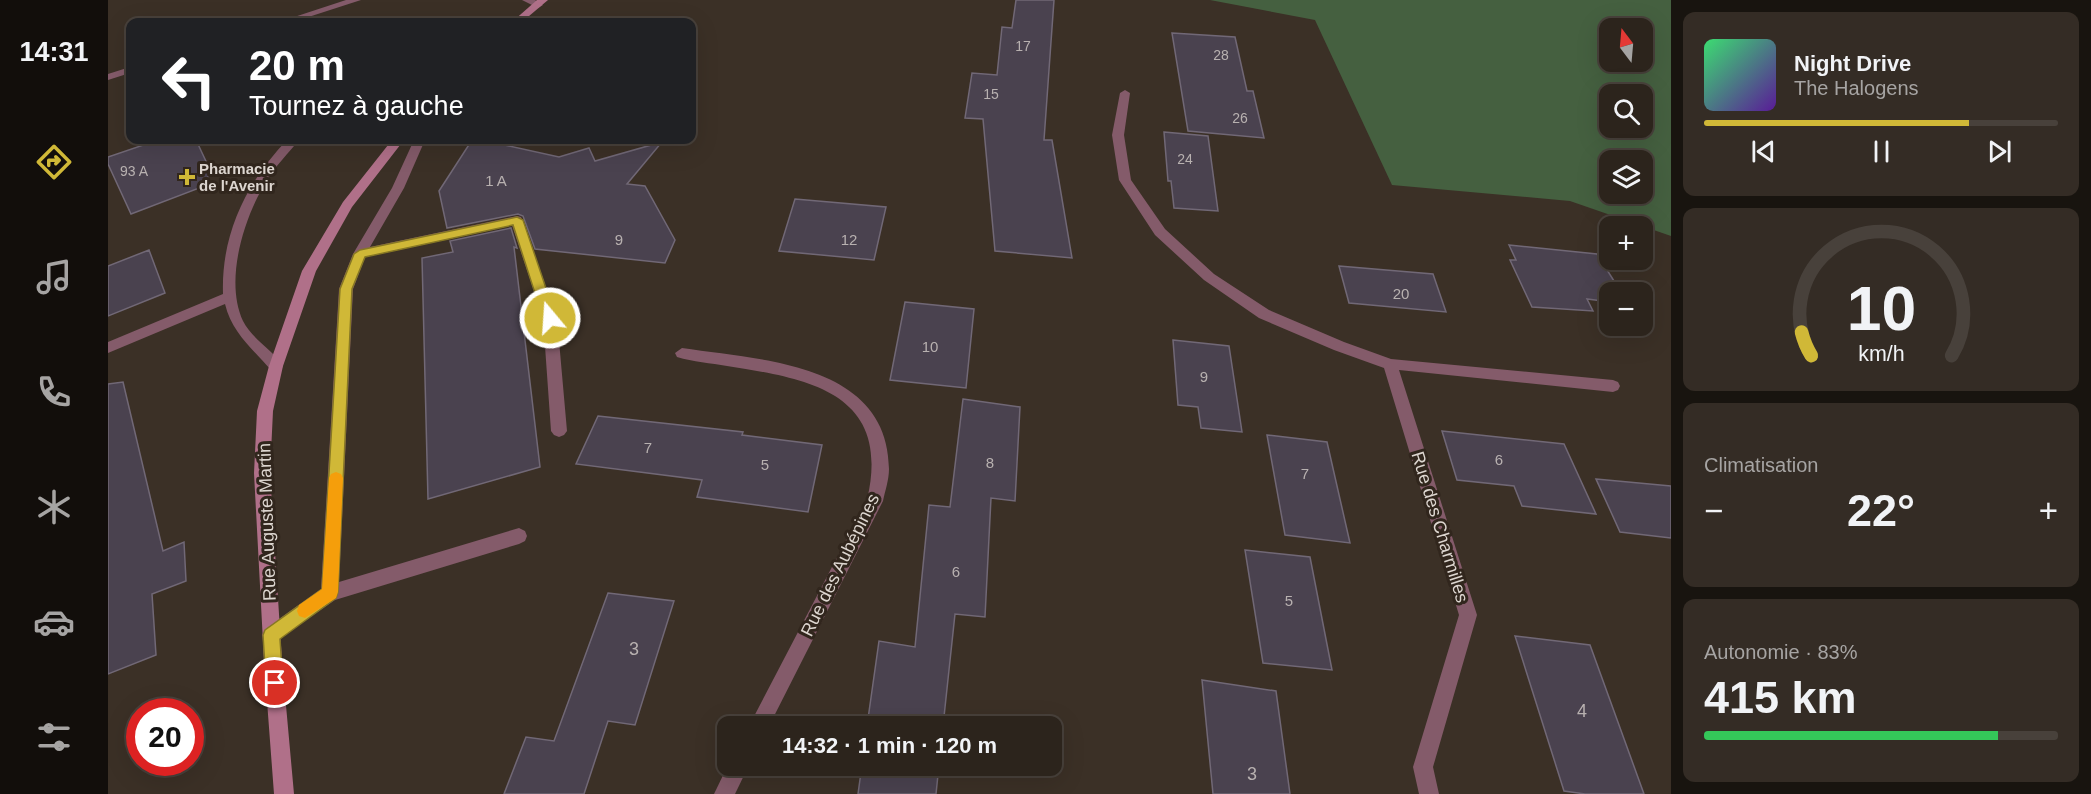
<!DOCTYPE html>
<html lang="fr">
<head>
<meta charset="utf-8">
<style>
	:root { --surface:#2c241c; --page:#342c25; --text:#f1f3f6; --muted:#a6a4a3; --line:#48413b; --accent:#d0b837 }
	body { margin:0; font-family:Arial,sans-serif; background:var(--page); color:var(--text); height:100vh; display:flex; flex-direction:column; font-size:22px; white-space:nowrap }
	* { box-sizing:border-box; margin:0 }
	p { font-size:20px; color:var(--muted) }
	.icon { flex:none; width:33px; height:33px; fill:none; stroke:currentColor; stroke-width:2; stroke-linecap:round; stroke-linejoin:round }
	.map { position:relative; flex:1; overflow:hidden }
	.side { display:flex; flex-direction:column; gap:12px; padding:12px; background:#18140f; width:420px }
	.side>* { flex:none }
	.hud { position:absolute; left:18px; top:18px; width:570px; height:126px; border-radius:12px; box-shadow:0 6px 24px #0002,0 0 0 2px var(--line); background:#202124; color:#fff; overflow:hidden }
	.needle { width:39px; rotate:344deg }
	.controls { position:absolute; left:1491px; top:18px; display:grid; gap:12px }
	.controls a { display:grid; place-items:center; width:54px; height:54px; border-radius:12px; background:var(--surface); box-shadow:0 6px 24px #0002,0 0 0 2px var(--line); font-size:30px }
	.speed { position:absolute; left:18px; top:698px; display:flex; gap:12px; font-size:30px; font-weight:700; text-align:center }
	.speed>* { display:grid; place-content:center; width:78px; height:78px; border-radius:50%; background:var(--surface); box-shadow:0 6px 24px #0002,0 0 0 2px var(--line); line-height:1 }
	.speed .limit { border:9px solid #d22; background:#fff; color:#111 }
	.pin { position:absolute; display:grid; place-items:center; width:51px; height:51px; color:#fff; margin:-26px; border:3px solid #fff; border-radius:50%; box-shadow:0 2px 6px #0007 }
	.me { position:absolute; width:66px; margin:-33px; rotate:342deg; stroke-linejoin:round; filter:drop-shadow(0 0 4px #0008) }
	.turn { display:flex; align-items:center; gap:21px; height:126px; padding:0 24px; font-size:27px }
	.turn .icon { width:78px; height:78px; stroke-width:2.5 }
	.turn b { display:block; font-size:42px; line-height:51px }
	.big { font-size:45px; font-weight:800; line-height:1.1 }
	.side .card { flex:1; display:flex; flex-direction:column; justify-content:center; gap:9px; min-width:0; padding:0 21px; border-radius:12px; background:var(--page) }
	.side .dial { align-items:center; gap:0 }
	.dial svg { height:156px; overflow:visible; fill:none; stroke:var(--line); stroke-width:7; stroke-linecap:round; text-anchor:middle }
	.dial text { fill:var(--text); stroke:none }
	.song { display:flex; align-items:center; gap:18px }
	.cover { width:72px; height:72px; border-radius:9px; background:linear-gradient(135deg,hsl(140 70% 55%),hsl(270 70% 35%)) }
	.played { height:6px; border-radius:3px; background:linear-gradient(90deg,var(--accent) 75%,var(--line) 75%) }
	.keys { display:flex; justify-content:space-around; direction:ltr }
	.heat { display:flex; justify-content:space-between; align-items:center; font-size:33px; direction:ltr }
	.charge { height:9px; border-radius:4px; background:linear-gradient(90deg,#34c759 83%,var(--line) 0) }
	.trip { position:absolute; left:609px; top:716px; width:345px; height:60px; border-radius:12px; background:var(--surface); box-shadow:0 6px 24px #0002,0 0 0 2px var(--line); font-weight:800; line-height:60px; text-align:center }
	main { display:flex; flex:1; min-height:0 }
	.tab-bar { display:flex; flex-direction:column; width:108px; justify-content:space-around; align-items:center; background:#120e0b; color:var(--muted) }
	.tab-bar .icon { width:42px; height:42px }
	.tab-bar .current { color:var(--accent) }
	.tab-bar b { font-size:27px; color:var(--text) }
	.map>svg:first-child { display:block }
	.green { fill:#456040; fill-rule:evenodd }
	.building { fill:#4a424f; stroke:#716876; stroke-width:1.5 }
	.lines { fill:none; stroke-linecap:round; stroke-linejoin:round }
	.service { fill:#845b6a; fill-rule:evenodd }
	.minor { fill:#845b6a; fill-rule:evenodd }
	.secondary { fill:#b07089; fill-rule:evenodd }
	.route { fill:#d0b837; stroke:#877824; stroke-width:1.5 }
	.slow { fill:#f59e0b }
	.poi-dot { fill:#d0b837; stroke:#31261d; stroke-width:2 }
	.labels { text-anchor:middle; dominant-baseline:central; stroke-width:6; stroke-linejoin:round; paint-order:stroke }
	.far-number-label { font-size:14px; fill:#b8b1b0 }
	.far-poi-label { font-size:15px; font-weight:bold; fill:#ddd6d0; stroke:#31261d; text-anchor:start }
	.number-label { font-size:15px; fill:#b8b1b0 }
	.street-label { font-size:18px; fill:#ddd6d0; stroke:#31261d }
	.near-number-label { font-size:18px; fill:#b8b1b0 }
</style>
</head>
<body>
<main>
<nav class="tab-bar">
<b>14:31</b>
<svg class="icon current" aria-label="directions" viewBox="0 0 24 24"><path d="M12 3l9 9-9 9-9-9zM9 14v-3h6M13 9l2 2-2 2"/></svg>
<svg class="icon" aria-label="music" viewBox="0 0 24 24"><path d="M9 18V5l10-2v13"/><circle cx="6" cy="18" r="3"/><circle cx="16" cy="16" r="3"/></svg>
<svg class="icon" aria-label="phone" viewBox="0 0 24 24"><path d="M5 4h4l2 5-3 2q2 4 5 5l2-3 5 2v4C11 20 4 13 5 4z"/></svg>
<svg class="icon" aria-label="climate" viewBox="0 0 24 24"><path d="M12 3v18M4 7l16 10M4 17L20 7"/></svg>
<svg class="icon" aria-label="car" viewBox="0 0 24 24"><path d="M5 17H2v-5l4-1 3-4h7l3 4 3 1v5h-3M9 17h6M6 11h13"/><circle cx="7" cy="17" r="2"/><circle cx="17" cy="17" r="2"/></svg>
<svg class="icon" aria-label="filters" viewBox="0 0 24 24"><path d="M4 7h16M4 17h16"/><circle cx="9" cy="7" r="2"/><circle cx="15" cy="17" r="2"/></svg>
</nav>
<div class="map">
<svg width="1563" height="794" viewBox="0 0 1563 794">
	<rect width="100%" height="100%" fill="#3b3026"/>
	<path class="green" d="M1102 0H1563V236L1462 201 1284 185 1207 20ZM1502 28H1534V62H1502ZM1502 94H1534V128H1502ZM1502 160H1534V194H1502Z"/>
	<g class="building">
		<path d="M908 0H946L936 140H944L964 258 887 251 875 119 857 118 864 73 889 75 894 27 904 28Z"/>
		<path d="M1064 33 1127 37 1139 91H1145L1156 138 1080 131Z"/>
		<path d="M1056 132 1100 136 1110 211 1066 208 1063 181H1060Z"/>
		<path d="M50 140H88L103 172 94 187 23 214 0 164V157Z"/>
		<path d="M364 140H374L451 157 481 148 487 161 554 142 519 184 537 186 567 240 557 263 427 249 415 216 410 214 339 228 331 191Z"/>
		<path d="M687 199 778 207 766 260 671 251Z"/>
		<path d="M403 228 409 248 406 247 432 467 320 499 314 258 345 252 342 241Z"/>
		<path d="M1401 245 1489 254 1513 292H1502V302L1479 299 1485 311 1424 307 1402 260H1408Z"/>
		<path d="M41 250 57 293 0 316V266Z"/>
		<path d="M1231 266 1325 274 1338 312 1241 303Z"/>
		<path d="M797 302 866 309 858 388 782 380Z"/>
		<path d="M1065 340 1121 346 1134 432 1093 428 1090 407 1070 405Z"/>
		<path d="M15 382 55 551 76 542 78 581 44 594 48 655 0 674V384Z"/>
		<path d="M855 399 912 407 907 501 883 498 877 617 847 614 835 726H759L771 641 807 647 821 505 842 507Z"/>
		<path d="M490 416 635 432 634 435 714 445 700 512 589 497 594 480 468 464Z"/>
		<path d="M1334 431 1456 444 1488 514 1414 506 1406 486 1349 480Z"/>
		<path d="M1159 435 1219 442 1242 543 1177 535Z"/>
		<path d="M1488 479 1563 486V538L1512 532Z"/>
		<path d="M1137 550 1202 557 1224 670 1155 663Z"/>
		<path d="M500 593 566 601 527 725 500 721 476 794H396L418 737 446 741Z"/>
		<path d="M1407 636 1482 645 1536 794H1477L1456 791Z"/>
		<path d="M1094 680 1168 691 1182 794H1105Z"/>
		<path d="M754 765H831L828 794H750Z"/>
	</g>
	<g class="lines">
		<path class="service" d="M306 140H317L296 188 262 247 409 216 413 217 449 318 459 431 456 435 451 437 446 435 443 431 435 318 404 225 257 257 245 289 231 582 411 528 417 531 419 536 417 541 411 544 227 600 163 644 157 641 154 635 157 629 213 589 231 289 245 254 284 188Z"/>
		<g class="minor">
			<path d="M238 0H253L185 22H171Z"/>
			<path d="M414 0H427L435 5 430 8Z"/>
			<path d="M22 67V73L0 80V74Z"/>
			<path d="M1017 90 1022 93 1016 135 1023 180 1057 229 1106 274 1161 310 1236 342 1283 359 1505 380 1510 382 1512 386 1510 390 1505 392 1291 370 1369 615 1325 767 1331 794H1311L1305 767 1351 615 1276 368 1226 350 1151 318 1096 280 1047 235 1011 180 1004 135 1012 93Z"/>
			<path d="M179 140H191C180 154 168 165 159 180 136 217 116 280 135 321 143 337 162 349 173 362L175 366 173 370H163C144 348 124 333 117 304L0 353V342L115 294C113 234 138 183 179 140Z"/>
			<path d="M574 348C652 360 780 362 781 469 781 480 777 491 775 501L661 726H641L759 500C784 393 702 379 619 366 603 363 585 362 569 357L567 353Z"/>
			<path d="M620 765H641L627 794H606Z"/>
		</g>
		<g class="secondary">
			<path d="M429 0H440L414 22H404Z"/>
			<path d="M284 140H296L244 207 208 271 175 366 165 411 162 473 174 661 186 794H166L156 661 146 473 149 411 161 366 194 271 235 202Z"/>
		</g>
	</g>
	<path class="route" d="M409 217 415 220 448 318 446 321H437L435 318 405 225 257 257 244 289 230 592 228 598 172 639 175 683 173 689 167 692 161 689 158 683 155 635 157 630 214 589 232 289 246 254 252 250Z"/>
	<path class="slow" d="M228 472 233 474 235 478 230 592 228 598 197 618 191 616 189 611 191 605 214 589 221 478 223 474Z"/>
	<path class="poi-dot" d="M76 168h6v6h6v6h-6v6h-6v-6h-6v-6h6z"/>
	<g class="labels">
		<g class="far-number-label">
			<text x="915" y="46">17</text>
			<text x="1113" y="55">28</text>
			<text x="883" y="94">15</text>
			<text x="1132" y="118">26</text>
			<text x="1077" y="159">24</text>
			<text x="26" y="171">93 A</text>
		</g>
		<g class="far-poi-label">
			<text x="91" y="168">Pharmacie<tspan x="91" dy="17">de l'Avenir</tspan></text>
		</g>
		<g class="number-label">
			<text x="388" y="180">1 A</text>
			<text x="511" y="239">9</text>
			<text x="741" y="239">12</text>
			<text x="1293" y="293">20</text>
			<text x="822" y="346">10</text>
			<text x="1096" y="376">9</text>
			<text x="540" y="447">7</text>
			<text x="1391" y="459">6</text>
			<text x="882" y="462">8</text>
			<text x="657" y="464">5</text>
			<text x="1197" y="473">7</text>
			<text x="848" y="571">6</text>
			<text x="1181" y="600">5</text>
		</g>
		<g class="street-label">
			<text transform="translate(159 522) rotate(-92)">Rue Auguste Martin</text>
			<text transform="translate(1332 527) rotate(73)">Rue des Charmilles</text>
			<text transform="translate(732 565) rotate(-64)">Rue des Aubépines</text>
		</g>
		<g class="near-number-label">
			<text x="526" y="649">3</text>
			<text x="1474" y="711">4</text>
			<text x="1144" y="774">3</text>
		</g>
	</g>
</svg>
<div class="controls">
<a><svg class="needle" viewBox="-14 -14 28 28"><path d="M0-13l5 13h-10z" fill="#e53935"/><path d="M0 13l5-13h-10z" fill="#a6a4a3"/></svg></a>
<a><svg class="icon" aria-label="search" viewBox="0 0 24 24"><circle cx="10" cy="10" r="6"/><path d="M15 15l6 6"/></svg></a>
<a><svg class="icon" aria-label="layers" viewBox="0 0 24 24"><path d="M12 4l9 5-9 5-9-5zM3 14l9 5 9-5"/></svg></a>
<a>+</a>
<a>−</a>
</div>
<div class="speed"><div class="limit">20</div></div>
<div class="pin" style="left:167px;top:683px;background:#d93025"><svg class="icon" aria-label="arrive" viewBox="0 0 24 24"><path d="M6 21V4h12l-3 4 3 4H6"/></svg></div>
<svg class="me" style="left:442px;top:318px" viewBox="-20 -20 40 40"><circle r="17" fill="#d0b837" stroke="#fff" stroke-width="3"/><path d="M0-11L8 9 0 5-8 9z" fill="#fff"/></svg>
<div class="trip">14:32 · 1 min · 120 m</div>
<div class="hud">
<div class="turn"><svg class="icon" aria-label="left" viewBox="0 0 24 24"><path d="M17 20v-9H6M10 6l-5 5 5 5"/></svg><div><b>20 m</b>Tournez à gauche</div></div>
</div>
</div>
<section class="side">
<div class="card">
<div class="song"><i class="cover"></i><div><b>Night Drive</b><p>The Halogens</p></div></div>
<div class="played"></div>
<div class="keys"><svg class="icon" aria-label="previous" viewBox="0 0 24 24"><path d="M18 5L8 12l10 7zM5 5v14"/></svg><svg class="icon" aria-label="pause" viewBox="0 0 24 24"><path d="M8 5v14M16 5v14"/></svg><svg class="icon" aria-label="next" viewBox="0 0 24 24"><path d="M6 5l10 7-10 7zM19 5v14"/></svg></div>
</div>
<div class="card dial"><svg viewBox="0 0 100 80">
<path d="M14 69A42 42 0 1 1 86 69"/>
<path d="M14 69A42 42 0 0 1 9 57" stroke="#d0b837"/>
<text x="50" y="56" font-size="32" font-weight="700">10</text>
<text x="50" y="72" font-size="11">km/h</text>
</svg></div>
<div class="card"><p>Climatisation</p>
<div class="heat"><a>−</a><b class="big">22°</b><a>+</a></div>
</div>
<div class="card"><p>Autonomie · 83%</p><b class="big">415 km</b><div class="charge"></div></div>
</section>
</main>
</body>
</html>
